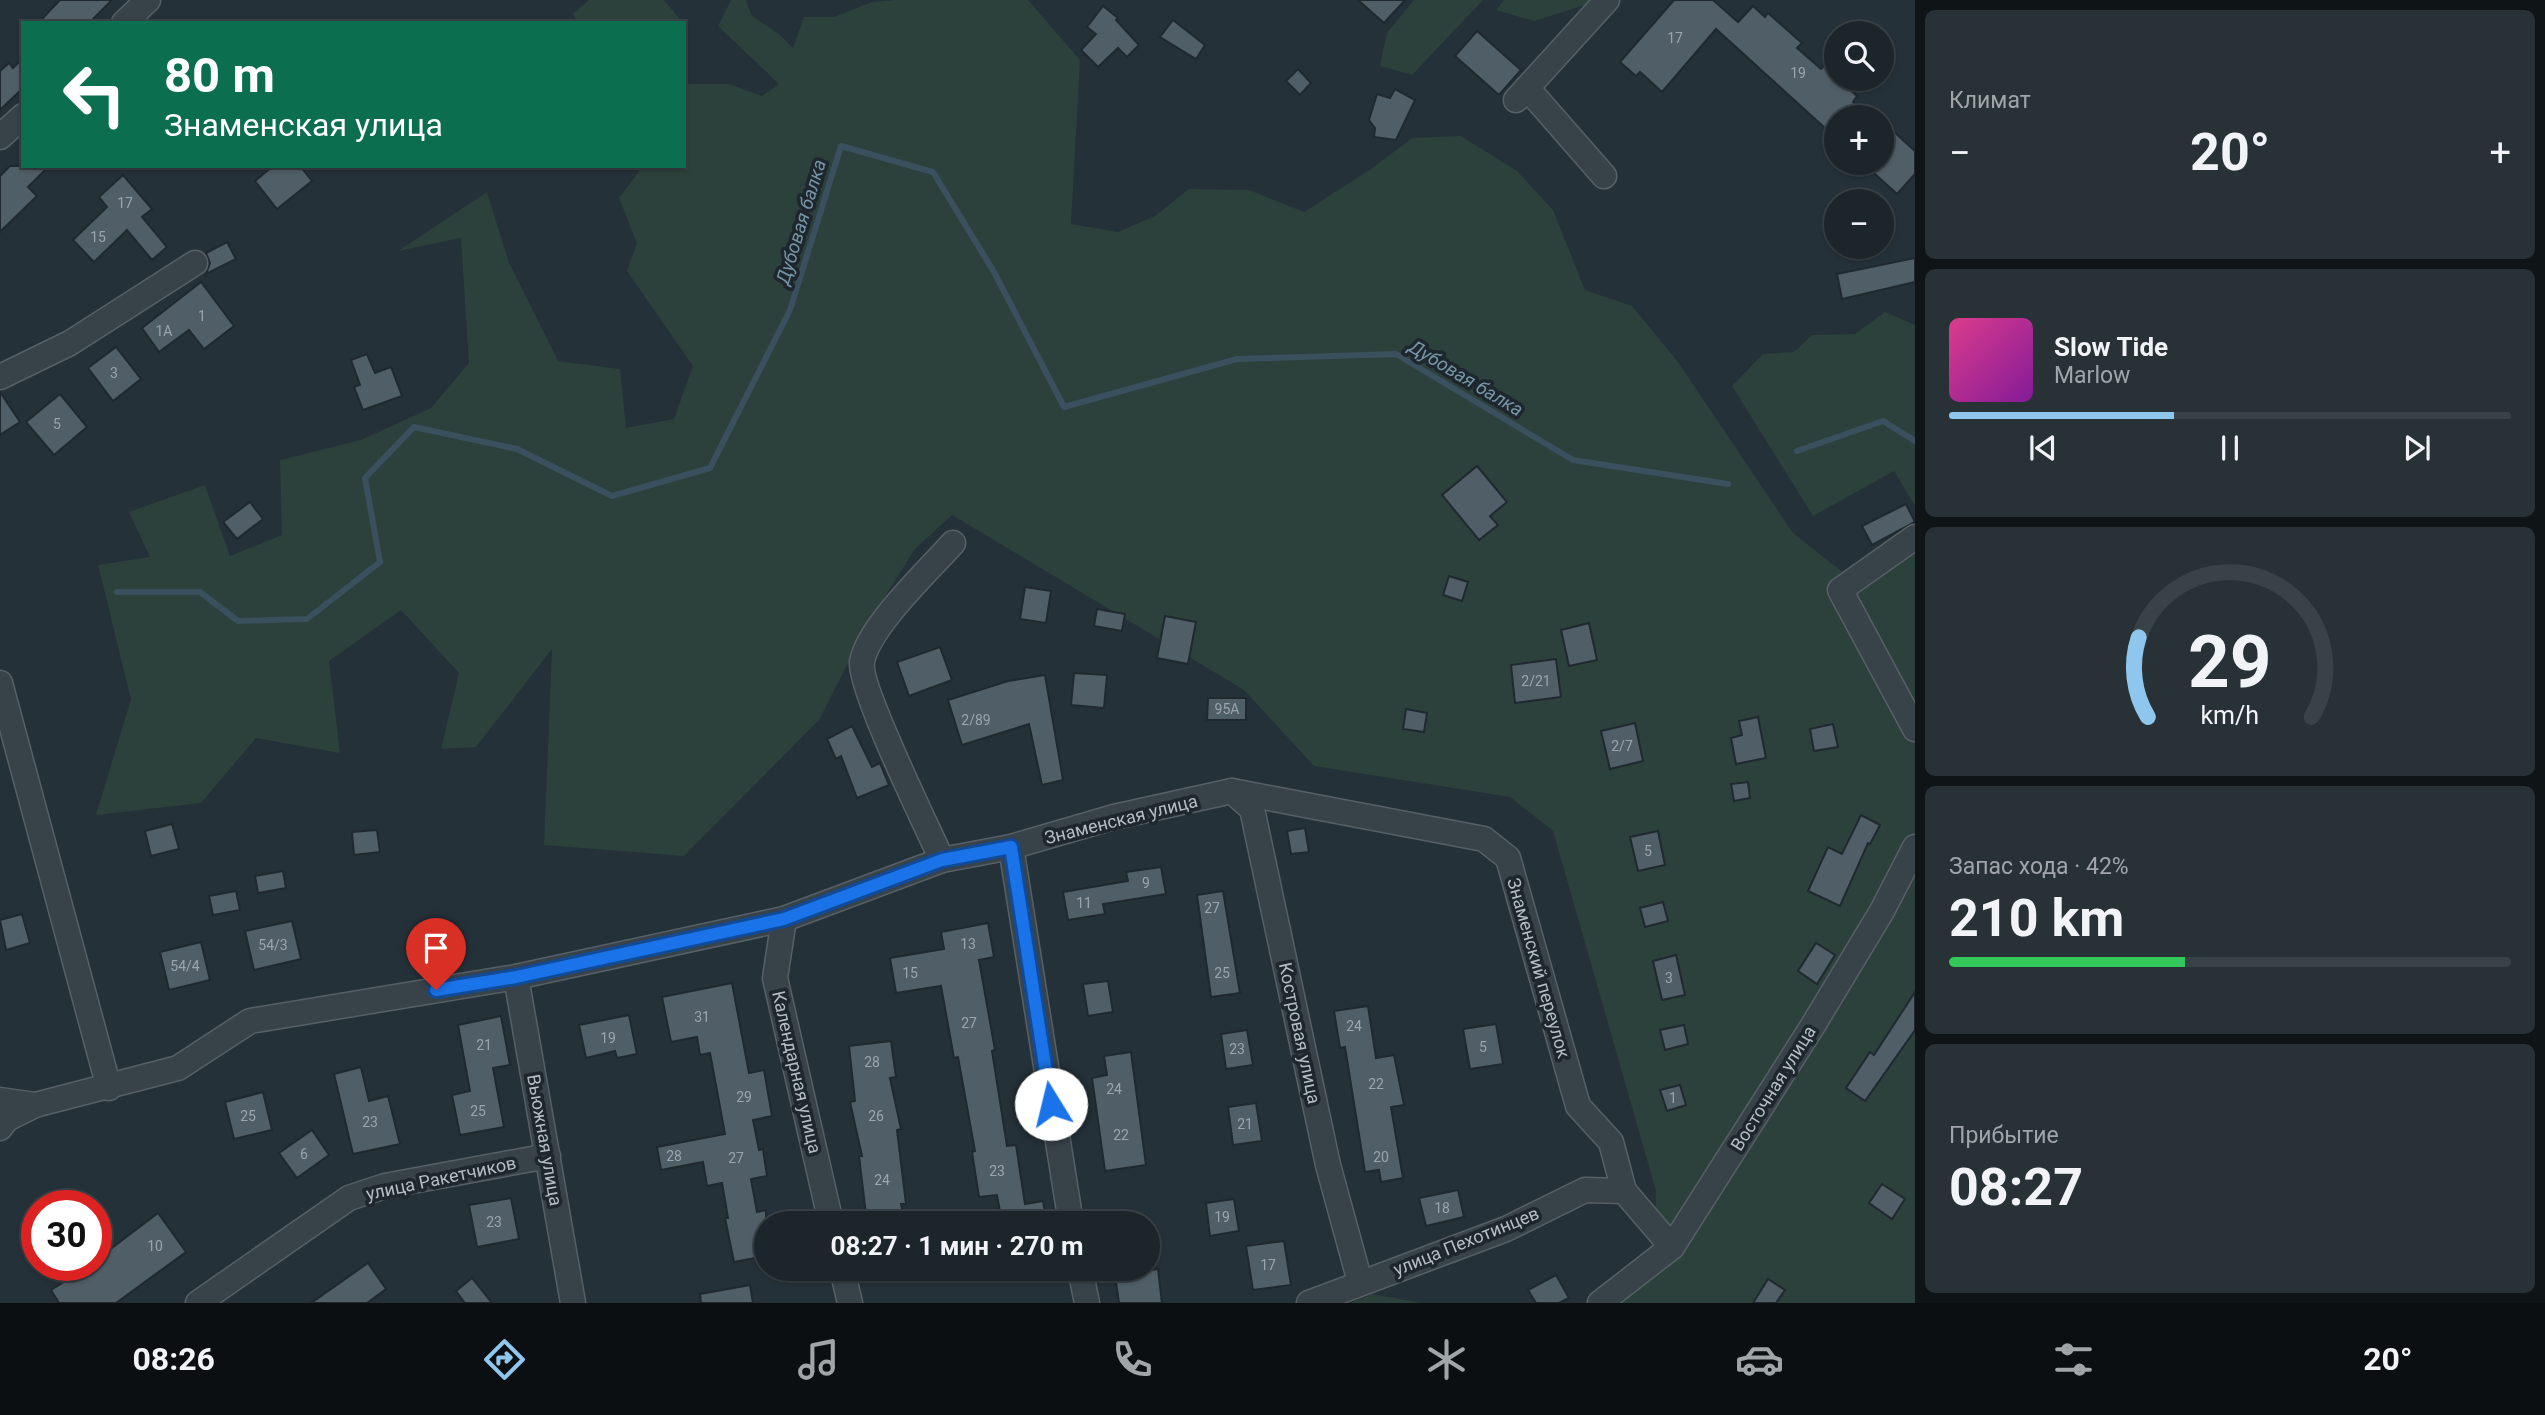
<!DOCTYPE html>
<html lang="ru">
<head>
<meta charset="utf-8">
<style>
	:root { --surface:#1b252a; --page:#283136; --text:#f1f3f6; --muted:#a0a5a8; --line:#394247; --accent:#8fc6ed }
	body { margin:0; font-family:Roboto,sans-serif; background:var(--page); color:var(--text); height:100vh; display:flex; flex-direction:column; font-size:26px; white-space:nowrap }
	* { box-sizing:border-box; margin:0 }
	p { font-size:23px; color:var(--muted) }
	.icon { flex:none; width:38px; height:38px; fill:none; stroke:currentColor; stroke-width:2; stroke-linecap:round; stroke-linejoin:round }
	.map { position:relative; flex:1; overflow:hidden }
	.panel { display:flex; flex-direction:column; gap:10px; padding:10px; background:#0f1417; width:630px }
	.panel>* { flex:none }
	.top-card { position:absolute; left:21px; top:21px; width:665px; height:147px; border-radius:0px; box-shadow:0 2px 5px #0004,0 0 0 2px var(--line); background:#0b6e4f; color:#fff; overflow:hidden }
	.fabs { position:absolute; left:1824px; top:21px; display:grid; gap:14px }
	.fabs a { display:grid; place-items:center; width:70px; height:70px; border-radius:50%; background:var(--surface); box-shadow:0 2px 5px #0004,0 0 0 2px var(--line); font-size:35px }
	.speed { position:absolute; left:21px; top:1190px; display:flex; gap:14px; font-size:35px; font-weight:700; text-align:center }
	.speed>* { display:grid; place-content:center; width:91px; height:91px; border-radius:50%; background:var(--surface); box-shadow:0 2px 5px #0004,0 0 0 2px var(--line); line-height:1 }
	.speed .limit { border:10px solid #d22; background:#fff; color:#111 }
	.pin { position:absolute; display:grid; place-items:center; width:60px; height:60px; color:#fff; margin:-72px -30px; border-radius:50% 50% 50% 0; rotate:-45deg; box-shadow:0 0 7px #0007 }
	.pin .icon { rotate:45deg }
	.me { position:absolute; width:77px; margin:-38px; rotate:351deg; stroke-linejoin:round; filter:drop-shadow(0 0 5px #0008) }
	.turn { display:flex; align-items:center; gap:24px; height:147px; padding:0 28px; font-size:32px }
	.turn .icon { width:91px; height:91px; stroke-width:2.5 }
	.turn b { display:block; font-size:49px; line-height:60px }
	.big { font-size:52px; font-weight:700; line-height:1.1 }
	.panel .widget { flex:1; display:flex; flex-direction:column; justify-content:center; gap:10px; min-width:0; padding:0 24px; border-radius:10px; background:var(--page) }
	.panel .dial { align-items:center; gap:0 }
	.dial svg { height:182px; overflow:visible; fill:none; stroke:var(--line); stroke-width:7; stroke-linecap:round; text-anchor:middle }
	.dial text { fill:var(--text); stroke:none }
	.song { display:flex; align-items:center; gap:21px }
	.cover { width:84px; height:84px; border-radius:10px; background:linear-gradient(135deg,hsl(330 70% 55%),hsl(290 70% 35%)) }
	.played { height:7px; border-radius:4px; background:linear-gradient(90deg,var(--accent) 40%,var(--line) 40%) }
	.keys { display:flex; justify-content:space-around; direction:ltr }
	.heat { display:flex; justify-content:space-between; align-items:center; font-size:38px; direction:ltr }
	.charge { height:10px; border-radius:5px; background:linear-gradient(90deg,#34c759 42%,var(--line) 0) }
	.trip { position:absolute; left:754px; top:1211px; width:406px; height:70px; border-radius:35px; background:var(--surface); box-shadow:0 2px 5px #0004,0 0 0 2px var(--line); font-weight:700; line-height:70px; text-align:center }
	.menu { display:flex; height:112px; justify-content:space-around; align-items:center; background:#0b0f11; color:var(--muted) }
	.menu .icon { width:49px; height:49px }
	.menu .current { color:var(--accent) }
	.menu b { font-size:32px; color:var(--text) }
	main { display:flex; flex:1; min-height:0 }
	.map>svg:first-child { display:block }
	.green { fill:#2c403c }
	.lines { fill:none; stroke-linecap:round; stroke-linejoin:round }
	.stream { stroke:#3a505e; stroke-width:6 }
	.building { fill:#505e67; stroke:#1f292f; stroke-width:2 }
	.minor-casing { stroke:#566066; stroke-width:27 }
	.minor { stroke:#384249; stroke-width:24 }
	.route-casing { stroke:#114b97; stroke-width:18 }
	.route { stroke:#1a73e8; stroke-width:12 }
	.labels { text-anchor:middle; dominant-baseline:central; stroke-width:7; stroke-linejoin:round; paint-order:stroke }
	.number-label { font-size:14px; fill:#9aa5ae }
	.street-label { font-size:18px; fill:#b3bdc5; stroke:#1d272d }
	.water-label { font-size:19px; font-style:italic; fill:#7694a5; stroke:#1d272d }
</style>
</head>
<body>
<main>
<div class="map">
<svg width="1915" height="1303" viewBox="0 0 1915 1303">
	<rect width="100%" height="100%" fill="#243138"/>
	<g class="green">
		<path d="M589 0H664L683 23H578L573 14Z"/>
		<path d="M731 0H746L752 16 779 34 793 48 804 17H834L872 2 895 0H1028L1080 60 1071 224 1118 232 1155 216 1189 189 1249 190 1304 212 1371 169 1412 138 1461 136 1517 171 1553 210 1585 290 1632 306 1678 362 1793 533 1845 574 1915 534V1303H1607L1655 1261 1656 1191 1553 831 1510 797 1314 766 1244 690 952 515 915 549 867 625 819 720 684 856 544 845 552 649 476 747 441 749 459 673 401 610 329 661 340 753 256 738 201 803 96 815 131 699 98 565 150 557 129 512 205 485 230 556 282 535 280 460 361 440 431 408 469 363 461 238 398 251 487 192 509 263 558 361 620 369 626 428 674 419 693 366 627 271 637 243 619 198 643 166H684V84H729L762 96 779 84 718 26Z"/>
		<path d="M1414 0H1483L1412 75 1380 66 1387 33Z"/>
		<path d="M1504 0H1589L1588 4 1534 21 1496 10Z"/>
		<path d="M1885 312 1915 325V506L1894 471 1813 516 1732 386 1763 354 1794 352 1812 335 1855 334Z"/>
		<path d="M1372 1294 1422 1303H1350Z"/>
	</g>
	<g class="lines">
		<g class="stream">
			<path d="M1797 451 1883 421 1915 441"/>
			<path d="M117 592H200L238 621 307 619 380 562 365 478 414 427 517 449 612 496 710 468 790 310 841 146 933 172 994 272 1064 407 1237 359 1396 354 1573 460 1728 484"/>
		</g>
	</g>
	<g class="building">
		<path d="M60 0H112L89 23H38Z"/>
		<path d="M1358 0H1405L1384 23Z"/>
		<path d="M1674 0H1713L1738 22 1753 6 1765 17 1768 13 1802 43 1797 48 1821 69 1824 66 1857 96 1853 102 1870 117H1836V138L1716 29 1662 92 1640 72 1636 76 1620 62Z"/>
		<path d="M1103 6 1118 18 1116 20 1139 45 1127 57 1118 48 1098 67 1081 50 1096 34 1087 27Z"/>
		<path d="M1173 20 1205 45 1196 59 1160 37Z"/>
		<path d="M1477 31 1521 70 1499 95 1455 56Z"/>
		<path d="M23 58V88L0 110V71L9 63 13 68Z"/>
		<path d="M1298 69 1311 83 1300 95 1286 81Z"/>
		<path d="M1395 89 1415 100 1396 140 1374 137 1375 128 1369 120 1377 94 1390 98Z"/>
		<path d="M1881 120 1915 151V174L1897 194 1863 163H1881Z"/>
		<path d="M10 166H49L28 187 37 196 0 232V176Z"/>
		<path d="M273 166H300L312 181 277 209 255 181Z"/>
		<path d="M123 175 152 209 142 217 167 247 152 260 127 230 94 262 73 240 107 207 99 197Z"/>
		<path d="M227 242 236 259 206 274 210 263 206 253Z"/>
		<path d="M1915 258V282L1842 299 1837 274Z"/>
		<path d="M201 282 234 326 204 349 189 330 159 352 142 328Z"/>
		<path d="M116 347 141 379 113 401 88 368Z"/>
		<path d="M367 354 375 373 391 367 402 396 363 410 354 387 360 385 351 360Z"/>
		<path d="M0 392 20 422 0 435Z"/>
		<path d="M60 394 87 427 54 455 26 422Z"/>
		<path d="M1477 466 1507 502 1490 516 1498 525 1479 540 1442 495Z"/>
		<path d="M250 502 263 519 237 539 223 522Z"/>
		<path d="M1906 504 1915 522 1872 545 1862 526Z"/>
		<path d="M1449 576 1468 582 1462 601 1443 595Z"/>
		<path d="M1025 587 1051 591 1046 623 1020 619Z"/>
		<path d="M1097 609 1125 614 1122 631 1094 626Z"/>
		<path d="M1165 616 1196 622 1188 664 1157 658Z"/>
		<path d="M1589 623 1597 660 1569 666 1561 630Z"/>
		<path d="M940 647 952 680 909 696 897 662Z"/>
		<path d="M1556 659 1561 697 1515 703 1511 665Z"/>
		<path d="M1074 673 1107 675 1104 708 1071 705Z"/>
		<path d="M1045 675 1063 780 1042 785 1029 724 962 745 948 700 1008 681Z"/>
		<path d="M1208 698H1246V720H1207Z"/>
		<path d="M1406 709 1427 713 1424 732 1403 729Z"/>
		<path d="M1758 717 1766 758 1736 764 1731 738 1742 735 1739 721Z"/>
		<path d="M1635 723 1643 761 1610 769 1601 731Z"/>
		<path d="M1833 724 1838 747 1814 751 1810 729Z"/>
		<path d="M852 726 872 767 880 763 889 785 857 798 841 756 836 759 827 739Z"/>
		<path d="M1748 782 1750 798 1734 801 1731 784Z"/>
		<path d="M1861 815 1880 825 1870 844 1868 843 1840 906 1808 891 1828 847 1842 854Z"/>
		<path d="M172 824 179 849 151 856 145 831Z"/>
		<path d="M1305 828 1309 852 1291 854 1287 831Z"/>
		<path d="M377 830 380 852 354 855 352 832Z"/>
		<path d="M1658 831 1665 865 1638 871 1630 837Z"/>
		<path d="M1161 867 1166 894 1103 904 1105 914 1068 920 1063 892 1128 881 1126 872Z"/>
		<path d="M283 871 286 888 258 893 255 876Z"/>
		<path d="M236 891 240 910 213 915 209 896Z"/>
		<path d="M1223 891 1240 993 1211 997 1197 895Z"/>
		<path d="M1663 902 1668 921 1645 927 1640 908Z"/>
		<path d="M22 914 30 943 6 950 0 920Z"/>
		<path d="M292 921 301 959 254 970 245 931Z"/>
		<path d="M988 923 994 957 979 960 995 1050 992 1051 1007 1146 1016 1145 1025 1204 1043 1201 1047 1223H1002L997 1195 979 1197 972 1152 975 1151 958 1057 954 1058 941 986 896 993 890 958 944 949 941 932Z"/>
		<path d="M201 942 210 980 169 990 160 952Z"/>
		<path d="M1816 943 1835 955 1817 984 1798 971Z"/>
		<path d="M1676 955 1685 995 1662 1000 1653 961Z"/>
		<path d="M1108 981 1113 1012 1088 1016 1083 984Z"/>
		<path d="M732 983 749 1073 764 1070 772 1116 753 1120 759 1150 763 1149 767 1176 751 1179 757 1212 766 1210V1256L734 1262 725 1218H728L722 1183 707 1186 703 1162 661 1170 657 1147 725 1134 710 1053 700 1055 697 1037 671 1042 662 997Z"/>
		<path d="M1915 992V1030L1865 1101 1846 1088 1870 1052 1874 1055Z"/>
		<path d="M1368 1006 1376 1058 1394 1055 1404 1105 1391 1107 1403 1178 1381 1182 1379 1170 1365 1172 1345 1047 1340 1048 1334 1011Z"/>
		<path d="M629 1015 637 1054 617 1058 615 1051 586 1058 579 1025Z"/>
		<path d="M501 1016 510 1065 493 1068 504 1127 460 1135 452 1095 470 1091 458 1025Z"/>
		<path d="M1496 1024 1503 1064 1470 1069 1463 1029Z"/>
		<path d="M1684 1025 1688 1044 1665 1050 1660 1030Z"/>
		<path d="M1247 1030 1253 1065 1226 1069 1221 1034Z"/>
		<path d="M891 1041 896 1077 890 1078 901 1129 897 1130 906 1204H901L905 1223H867L859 1156H862L850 1102 855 1101 849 1046Z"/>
		<path d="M1131 1052 1146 1165 1105 1171 1092 1078 1107 1075 1104 1056Z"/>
		<path d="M361 1067 369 1101 388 1096 400 1144 353 1154 334 1074Z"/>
		<path d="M1680 1085 1686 1105 1667 1111 1660 1090Z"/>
		<path d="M263 1092 272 1130 234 1139 225 1102Z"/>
		<path d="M1256 1103 1262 1141 1233 1145 1228 1107Z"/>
		<path d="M312 1130 329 1155 297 1178 279 1153Z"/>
		<path d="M1882 1184 1905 1199 1892 1219 1869 1203Z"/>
		<path d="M1458 1190 1464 1217 1426 1226 1419 1198Z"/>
		<path d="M511 1198 519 1239 477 1247 469 1205Z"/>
		<path d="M1234 1199 1239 1231 1210 1236 1206 1203Z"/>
		<path d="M158 1213 186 1252 116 1303H59L51 1290 90 1265H96V1260Z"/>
		<path d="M1284 1241 1291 1285 1253 1290 1246 1246Z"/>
		<path d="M368 1263 386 1289 367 1303H311Z"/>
		<path d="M1158 1269 1162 1303H1119L1115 1275Z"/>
		<path d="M1556 1275 1569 1298 1559 1303H1536L1528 1290Z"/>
		<path d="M472 1278 492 1303H465L456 1291Z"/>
		<path d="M1768 1279 1785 1290 1776 1303H1753Z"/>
		<path d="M750 1285 753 1303H701L700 1294Z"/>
	</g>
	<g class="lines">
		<g class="minor-casing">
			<g id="minor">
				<path d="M124 23 148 0"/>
				<path d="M1527 88 1604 176"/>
				<path d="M1516 100 1607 0"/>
				<path d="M0 137 23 116"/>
				<path d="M0 377 70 343 195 263"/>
				<path d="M1915 537 1840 590 1915 729"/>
				<path d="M0 683 109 1088"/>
				<path d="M1232 791 1252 809 1328 1165 1360 1282"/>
				<path d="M1011 847 1071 1223"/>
				<path d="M942 860C928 829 858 686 862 662 868 627 929 570 953 543"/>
				<path d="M784 919 775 978 831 1223"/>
				<path d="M516 977 573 1303"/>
				<path d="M0 1100 35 1105 178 1068 250 1021 516 977 784 919 942 860 1011 847 1114 817 1232 791 1484 839 1508 858 1578 1106 1611 1142 1624 1191 1672 1247"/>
				<path d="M0 1128 7 1119 35 1105"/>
				<path d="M842 1269 850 1303"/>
				<path d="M1080 1269 1087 1303"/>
				<path d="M198 1303 349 1198 385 1186 548 1156"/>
				<path d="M1309 1303 1506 1229 1585 1190 1624 1191"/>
				<path d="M1600 1303 1672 1247 1812 1027 1882 911 1915 847"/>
			</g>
		</g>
		<use href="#minor" class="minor"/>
	</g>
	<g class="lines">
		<g class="route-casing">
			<path id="route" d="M436 990 516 977 784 919 942 860 1011 847 1051 1104"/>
		</g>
		<use href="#route" class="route"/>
	</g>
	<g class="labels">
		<g class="number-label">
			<text x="1675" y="38">17</text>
			<text x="1798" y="73">19</text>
			<text x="125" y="203">17</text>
			<text x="98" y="237">15</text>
			<text x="202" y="316">1</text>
			<text x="164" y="331">1А</text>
			<text x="114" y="373">3</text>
			<text x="57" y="424">5</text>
			<text x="1536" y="681">2/21</text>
			<text x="1227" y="709">95А</text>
			<text x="976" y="720">2/89</text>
			<text x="1622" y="746">2/7</text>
			<text x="1648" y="851">5</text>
			<text x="1146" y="883">9</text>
			<text x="1084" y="903">11</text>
			<text x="1212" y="908">27</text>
			<text x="968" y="944">13</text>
			<text x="273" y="945">54/3</text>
			<text x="185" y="966">54/4</text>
			<text x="910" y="973">15</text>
			<text x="1222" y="973">25</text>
			<text x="1669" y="978">3</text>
			<text x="702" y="1017">31</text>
			<text x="969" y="1023">27</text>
			<text x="1354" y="1026">24</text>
			<text x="608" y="1038">19</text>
			<text x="484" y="1045">21</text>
			<text x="1483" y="1047">5</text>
			<text x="1237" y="1049">23</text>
			<text x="872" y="1062">28</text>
			<text x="1376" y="1084">22</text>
			<text x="1114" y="1089">24</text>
			<text x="744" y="1097">29</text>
			<text x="1673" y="1098">1</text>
			<text x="478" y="1111">25</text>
			<text x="248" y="1116">25</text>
			<text x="876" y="1116">26</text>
			<text x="370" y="1122">23</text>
			<text x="1245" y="1124">21</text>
			<text x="1121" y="1135">22</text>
			<text x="304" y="1154">6</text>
			<text x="674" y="1156">28</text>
			<text x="1381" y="1157">20</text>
			<text x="736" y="1158">27</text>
			<text x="997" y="1171">23</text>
			<text x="882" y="1180">24</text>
			<text x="1442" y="1208">18</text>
			<text x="1222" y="1217">19</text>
			<text x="494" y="1222">23</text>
			<text x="155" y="1246">10</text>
			<text x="1268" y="1265">17</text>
		</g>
		<g class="street-label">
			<text transform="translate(1121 819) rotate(-14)">Знаменская улица</text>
			<text transform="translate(1539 968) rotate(74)">Знаменский переулок</text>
			<text transform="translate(1300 1033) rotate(78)">Костровая улица</text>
			<text transform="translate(797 1072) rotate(77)">Календарная улица</text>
			<text transform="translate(1773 1088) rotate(-58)">Восточная улица</text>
			<text transform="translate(545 1140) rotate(80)">Вьюжная улица</text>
			<text transform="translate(441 1178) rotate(-12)">улица Ракетчиков</text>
			<text transform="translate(1466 1241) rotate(-22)">улица Пехотинцев</text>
		</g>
		<g class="water-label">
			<text transform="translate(801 222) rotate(-73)">Дубовая балка</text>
			<text transform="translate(1466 378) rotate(31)">Дубовая балка</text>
		</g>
	</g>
</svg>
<div class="fabs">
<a><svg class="icon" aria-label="search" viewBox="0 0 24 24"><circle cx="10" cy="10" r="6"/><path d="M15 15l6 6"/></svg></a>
<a>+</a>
<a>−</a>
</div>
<div class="speed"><div class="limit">30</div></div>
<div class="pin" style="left:436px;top:990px;background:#d93025"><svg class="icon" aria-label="arrive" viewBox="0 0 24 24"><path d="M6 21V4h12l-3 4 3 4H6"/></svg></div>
<svg class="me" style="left:1051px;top:1104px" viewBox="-20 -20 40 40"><circle r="19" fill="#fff"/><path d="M0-13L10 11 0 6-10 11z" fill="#1a73e8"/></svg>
<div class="trip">08:27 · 1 мин · 270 m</div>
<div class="top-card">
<div class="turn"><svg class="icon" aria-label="left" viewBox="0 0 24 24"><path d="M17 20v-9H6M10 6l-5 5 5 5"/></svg><div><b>80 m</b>Знаменская улица</div></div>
</div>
</div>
<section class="panel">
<div class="widget"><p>Климат</p>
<div class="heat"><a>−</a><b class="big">20°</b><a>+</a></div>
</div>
<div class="widget">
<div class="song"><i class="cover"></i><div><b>Slow Tide</b><p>Marlow</p></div></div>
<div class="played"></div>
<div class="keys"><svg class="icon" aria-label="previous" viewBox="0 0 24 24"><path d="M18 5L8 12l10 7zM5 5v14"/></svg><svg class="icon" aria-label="pause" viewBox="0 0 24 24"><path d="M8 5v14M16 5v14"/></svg><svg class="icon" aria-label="next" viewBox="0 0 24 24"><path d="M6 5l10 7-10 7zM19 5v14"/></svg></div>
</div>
<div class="widget dial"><svg viewBox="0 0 100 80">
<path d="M14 69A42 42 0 1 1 86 69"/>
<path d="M14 69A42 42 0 0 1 10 34" stroke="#8fc6ed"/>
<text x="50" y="56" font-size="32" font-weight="700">29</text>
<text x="50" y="72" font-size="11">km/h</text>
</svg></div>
<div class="widget"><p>Запас хода · 42%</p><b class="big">210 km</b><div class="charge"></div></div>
<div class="widget"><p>Прибытие</p><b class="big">08:27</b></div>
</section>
</main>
<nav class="menu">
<b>08:26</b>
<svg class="icon current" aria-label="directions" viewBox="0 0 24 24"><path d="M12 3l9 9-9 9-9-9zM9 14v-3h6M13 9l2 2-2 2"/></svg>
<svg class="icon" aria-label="music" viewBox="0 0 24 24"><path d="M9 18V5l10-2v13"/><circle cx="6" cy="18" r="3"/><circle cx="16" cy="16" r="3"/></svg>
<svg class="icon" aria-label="phone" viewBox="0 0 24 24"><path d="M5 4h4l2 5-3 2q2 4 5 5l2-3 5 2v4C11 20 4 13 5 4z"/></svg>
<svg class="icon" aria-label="climate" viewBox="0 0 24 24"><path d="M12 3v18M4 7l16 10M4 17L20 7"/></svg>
<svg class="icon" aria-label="car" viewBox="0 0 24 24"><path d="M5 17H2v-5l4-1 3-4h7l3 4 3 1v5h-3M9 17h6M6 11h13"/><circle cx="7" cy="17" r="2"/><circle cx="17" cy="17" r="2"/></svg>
<svg class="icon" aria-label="filters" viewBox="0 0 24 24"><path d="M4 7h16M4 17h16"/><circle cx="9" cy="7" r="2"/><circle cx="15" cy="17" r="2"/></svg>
<b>20°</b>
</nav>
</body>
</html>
